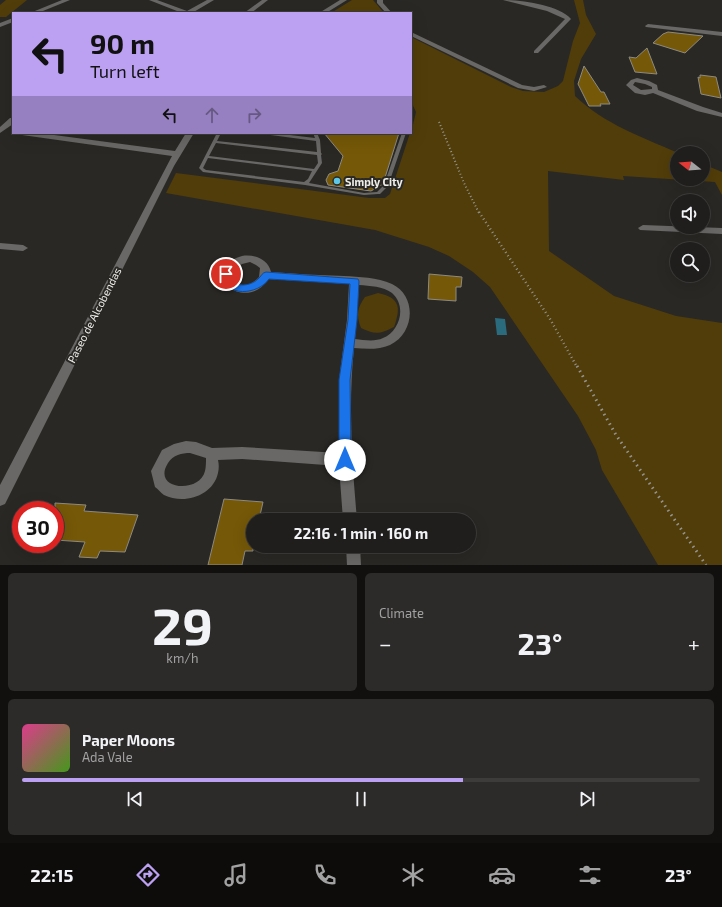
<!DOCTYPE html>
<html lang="en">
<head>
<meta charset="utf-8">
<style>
	:root { --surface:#201e1c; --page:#2d2b29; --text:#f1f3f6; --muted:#a2a2a3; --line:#3d3c3b; --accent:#bca0f2 }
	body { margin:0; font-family:"Exo 2",sans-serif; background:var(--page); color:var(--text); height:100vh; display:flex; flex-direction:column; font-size:15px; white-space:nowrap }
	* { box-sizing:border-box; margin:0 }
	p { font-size:13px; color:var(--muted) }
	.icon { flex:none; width:22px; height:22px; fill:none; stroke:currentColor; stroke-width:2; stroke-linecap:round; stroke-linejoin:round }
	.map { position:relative; height:565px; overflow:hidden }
	.side { display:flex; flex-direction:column; gap:8px; padding:8px; background:#12100f; flex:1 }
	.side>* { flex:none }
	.banner { position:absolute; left:12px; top:12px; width:400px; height:122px; border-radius:0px; box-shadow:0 4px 16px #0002,0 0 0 1px var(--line); background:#bca0f2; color:#111; overflow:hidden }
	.needle { width:26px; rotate:287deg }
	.tools { position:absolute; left:670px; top:146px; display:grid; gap:8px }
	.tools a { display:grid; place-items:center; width:40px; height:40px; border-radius:50%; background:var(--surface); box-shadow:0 4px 16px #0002,0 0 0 1px var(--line); font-size:20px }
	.speed { position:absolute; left:12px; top:501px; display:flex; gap:8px; font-size:20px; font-weight:700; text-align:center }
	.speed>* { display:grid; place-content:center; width:52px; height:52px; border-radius:50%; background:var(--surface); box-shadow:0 4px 16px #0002,0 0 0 1px var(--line); line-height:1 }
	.speed .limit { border:6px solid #d22; background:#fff; color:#111 }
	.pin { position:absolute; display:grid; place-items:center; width:34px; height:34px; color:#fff; margin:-17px; border:2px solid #fff; border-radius:50%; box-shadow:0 1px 4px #0007 }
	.me { position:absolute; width:44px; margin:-22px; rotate:0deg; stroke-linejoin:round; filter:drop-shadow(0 0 3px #0008) }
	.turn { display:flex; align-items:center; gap:14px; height:84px; padding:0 12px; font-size:18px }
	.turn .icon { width:52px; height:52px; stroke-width:2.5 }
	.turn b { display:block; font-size:28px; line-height:34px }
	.lanes { display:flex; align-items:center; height:38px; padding:0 12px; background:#0003; justify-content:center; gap:20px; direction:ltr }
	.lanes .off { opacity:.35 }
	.big { font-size:30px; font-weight:700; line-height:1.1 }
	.side .tile { flex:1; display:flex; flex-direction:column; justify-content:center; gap:6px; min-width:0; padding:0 14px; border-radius:6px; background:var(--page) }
	.side .dial { align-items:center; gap:0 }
	.dial b { font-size:52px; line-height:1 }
	.song { display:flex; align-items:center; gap:12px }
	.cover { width:48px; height:48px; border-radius:6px; background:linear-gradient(135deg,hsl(330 70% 55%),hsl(100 70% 35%)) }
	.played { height:4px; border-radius:2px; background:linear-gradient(90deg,var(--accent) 65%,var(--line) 65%) }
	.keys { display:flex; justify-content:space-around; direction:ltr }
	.heat { display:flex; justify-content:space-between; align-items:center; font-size:22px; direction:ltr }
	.side .tiles { flex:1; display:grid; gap:8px; grid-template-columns:1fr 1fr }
	.tile:last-child { grid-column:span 2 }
	.trip { position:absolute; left:246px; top:513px; width:230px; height:40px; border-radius:20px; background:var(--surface); box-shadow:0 4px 16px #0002,0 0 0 1px var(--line); font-weight:700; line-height:40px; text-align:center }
	.tab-bar { display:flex; height:64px; justify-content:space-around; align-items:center; background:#0d0c0b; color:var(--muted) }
	.tab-bar .icon { width:28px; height:28px }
	.tab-bar .selected { color:var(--accent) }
	.tab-bar b { font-size:18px; color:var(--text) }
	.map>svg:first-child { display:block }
	.green { fill:#513d09 }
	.water { fill:#2b6b7e }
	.building { fill:#755808; stroke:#8c8a85 }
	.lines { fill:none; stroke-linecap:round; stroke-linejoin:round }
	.path-far2 { stroke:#959390; stroke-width:2; stroke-dasharray:1 2.5; stroke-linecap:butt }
	.path-far1 { stroke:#959390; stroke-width:2.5; stroke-dasharray:1 3; stroke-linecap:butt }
	.path { stroke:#959390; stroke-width:3; stroke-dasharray:1.5 4; stroke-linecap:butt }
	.service { fill:#696866; fill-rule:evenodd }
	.minor { fill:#696866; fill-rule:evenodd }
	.route { fill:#1a73e8; stroke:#114b97 }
	.poi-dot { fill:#5cc7e7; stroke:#2a2825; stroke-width:1.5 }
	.labels { text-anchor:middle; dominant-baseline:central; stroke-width:4; stroke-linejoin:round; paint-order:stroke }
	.poi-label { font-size:11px; font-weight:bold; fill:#eeedea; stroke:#2a2825; text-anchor:start }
	.street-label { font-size:11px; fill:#eeedea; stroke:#2a2825 }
</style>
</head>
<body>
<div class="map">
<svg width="722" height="565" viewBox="0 0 722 565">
	<rect width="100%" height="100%" fill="#2a2825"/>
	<g class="green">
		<path d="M6 0H27L6 17H0V5Z"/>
		<path d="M352 0H373L384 13H331Z"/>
		<path d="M574 0H583L586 15 596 34 581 59 574 81 575 96C604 124 642 137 678 153L677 179H703V164L722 172V195L715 182 623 176 624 180 548 171 549 251 614 296 676 316 722 323V565H658L602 470 596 450 578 416 490 287 473 272 449 256 429 247 375 230 166 193 176 173 369 198H385L390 194 410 133H411L416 112 411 101V37L511 87 523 91 544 92 558 86 563 81 573 41 580 23Z"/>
		<path d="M378 293C400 298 401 307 394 327 380 334 375 335 361 328 356 315 357 308 365 297Z"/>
	</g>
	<path class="water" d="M495 318 505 319 507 335H497Z"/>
	<g class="building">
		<path d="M668 32 703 36 685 53 653 43 663 34Z"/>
		<path d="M647 48 657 74 635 72 629 57 636 58Z"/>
		<path d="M584 66 601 92H604L610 104H600L601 106H589L578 84Z"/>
		<path d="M700 75 716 77 721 98 701 94 698 77 700 78Z"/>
		<path d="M324 133H399L383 184 371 191 328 185 326 180 329 174 338 171 343 156Z"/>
		<path d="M429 274 462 277 461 287H456V301L428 299Z"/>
		<path d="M224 499 263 502 259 520H253V551H245L242 565H208Z"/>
		<path d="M55 503 86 505 84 511 138 515 125 552 100 551 97 558 79 557 85 542 55 540Z"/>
	</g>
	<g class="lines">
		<path class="path-far2" d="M439 122 464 183 479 213"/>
		<path class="path-far1" d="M479 212 550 319 577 367"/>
		<path class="path" d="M577 366 616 435 706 565"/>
		<path class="service" d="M217 133H221L217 141 317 152 316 141 263 134 261 133H273L315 138 313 133H317L320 140 321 153 322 154 321 155 322 163 309 183 364 193 377 192 384 185 402 133H406L388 186 380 194H378L364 195 305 185 203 172 199 168ZM216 143 317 155 318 163 314 169 209 156ZM208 158 312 171 308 179 304 182 206 170 203 168Z"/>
		<g class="minor">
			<path d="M62 0H70L38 13H30Z"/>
			<path d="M149 0H157L187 11 207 0H214L192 13H182Z"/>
			<path d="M262 0H268L251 13H244Z"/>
			<path d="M340 0H347L326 13H319Z"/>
			<path d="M377 0H383V3L392 13H386L377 3Z"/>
			<path d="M503 0C521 0 559 5 571 19L538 53H534V51L565 19 547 11Z"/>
			<path d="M13 18V22L0 27V23Z"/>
			<path d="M648 24 722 32V36L646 27 645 26Z"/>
			<path d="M411 32 522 85 534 87 544 85 547 87 534 91 518 88 411 36Z"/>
			<path d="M637 78 649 81 657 85 658 90 703 107 722 113V117L697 111 653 93 645 95 635 93 626 85 631 80ZM635 82 645 84 652 87V89L641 90 633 85Z"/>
			<path d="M10 118H13V124L0 133V127Z"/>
			<path d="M18 133H39L175 151 186 133H194L174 166 5 504 0 506V485L172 156 22 135Z"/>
			<path d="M643 225 722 228V234L640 230 638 228Z"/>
			<path d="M0 243 23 245 28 248 23 251 0 249Z"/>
			<path d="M242 256C254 254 268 259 271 272 295 274 319 275 344 276 359 277 377 277 392 284 417 296 415 333 390 345 379 350 366 349 354 348 348 405 352 463 357 520H343L339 466 242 459 218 460C219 464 219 469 218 473 213 496 184 505 164 495 161 493 158 489 155 487L151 471 162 450 174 444 186 441 196 442 212 448 242 447 339 453V380L347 320 349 284 268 279C247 315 192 271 242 256ZM250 262 256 265 260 268 259 277C252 285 240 289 232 279L233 271 242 264ZM359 285C370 286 383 286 392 293 407 306 400 331 383 338 375 342 364 340 355 339ZM190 453 206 458C206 462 206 467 205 471 200 494 151 490 168 463 173 455 182 453 190 453Z"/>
			<path d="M346 546H360L361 565H347Z"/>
		</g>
	</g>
	<path class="route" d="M226 271 229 272C231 275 231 278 233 281 239 288 253 285 259 278 262 275 262 273 266 272L358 279 359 281 357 320 350 380 351 460 349 464 345 466 341 464 339 460V380L348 320 350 284 269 279C258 295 225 298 221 274Z"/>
	<circle class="poi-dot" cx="337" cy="181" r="4"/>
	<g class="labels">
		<g class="poi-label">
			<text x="345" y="181">Simply City</text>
		</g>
		<g class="street-label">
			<text transform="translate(94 315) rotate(-63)">Paseo de Alcobendas</text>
		</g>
	</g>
</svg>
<div class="tools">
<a><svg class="needle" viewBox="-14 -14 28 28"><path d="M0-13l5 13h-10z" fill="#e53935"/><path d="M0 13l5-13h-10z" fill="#a2a2a3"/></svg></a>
<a><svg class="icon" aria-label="sound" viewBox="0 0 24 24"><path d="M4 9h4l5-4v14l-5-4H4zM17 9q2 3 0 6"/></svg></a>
<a><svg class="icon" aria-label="search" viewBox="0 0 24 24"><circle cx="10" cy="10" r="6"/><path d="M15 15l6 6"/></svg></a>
</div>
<div class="speed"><div class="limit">30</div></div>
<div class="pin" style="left:226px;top:274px;background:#d93025"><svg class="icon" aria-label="arrive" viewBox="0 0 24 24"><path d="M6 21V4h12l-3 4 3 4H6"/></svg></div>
<svg class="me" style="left:345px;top:460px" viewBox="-20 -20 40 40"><circle r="19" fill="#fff"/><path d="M0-13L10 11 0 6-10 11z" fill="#1a73e8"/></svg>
<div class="trip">22:16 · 1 min · 160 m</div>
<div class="banner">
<div class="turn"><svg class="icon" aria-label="left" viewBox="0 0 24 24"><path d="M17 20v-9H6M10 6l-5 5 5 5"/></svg><div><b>90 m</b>Turn left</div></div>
<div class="lanes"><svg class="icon" aria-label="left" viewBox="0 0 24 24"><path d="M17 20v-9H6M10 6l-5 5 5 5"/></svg><svg class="icon off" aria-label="ahead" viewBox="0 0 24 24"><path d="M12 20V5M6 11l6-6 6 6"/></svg><svg class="icon off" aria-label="right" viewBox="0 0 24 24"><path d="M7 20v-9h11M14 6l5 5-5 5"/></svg></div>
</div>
</div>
<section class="side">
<div class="tiles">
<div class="tile dial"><b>29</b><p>km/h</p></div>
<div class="tile"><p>Climate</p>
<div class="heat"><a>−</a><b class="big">23°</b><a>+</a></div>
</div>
<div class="tile">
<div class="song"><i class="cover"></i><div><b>Paper Moons</b><p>Ada Vale</p></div></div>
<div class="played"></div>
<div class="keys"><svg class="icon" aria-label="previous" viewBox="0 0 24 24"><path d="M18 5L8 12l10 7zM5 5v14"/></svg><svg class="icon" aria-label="pause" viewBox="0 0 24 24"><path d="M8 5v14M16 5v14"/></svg><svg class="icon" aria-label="next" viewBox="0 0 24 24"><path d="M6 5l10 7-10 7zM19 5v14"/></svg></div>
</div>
</div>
</section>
<nav class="tab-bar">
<b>22:15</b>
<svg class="icon selected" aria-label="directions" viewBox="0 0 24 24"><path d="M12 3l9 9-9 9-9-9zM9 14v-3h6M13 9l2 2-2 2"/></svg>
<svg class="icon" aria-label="music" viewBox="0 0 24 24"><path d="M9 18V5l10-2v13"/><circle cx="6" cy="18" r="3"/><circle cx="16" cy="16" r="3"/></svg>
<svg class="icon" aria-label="phone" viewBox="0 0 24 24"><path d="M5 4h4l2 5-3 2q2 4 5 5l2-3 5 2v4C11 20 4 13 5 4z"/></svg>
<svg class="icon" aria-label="climate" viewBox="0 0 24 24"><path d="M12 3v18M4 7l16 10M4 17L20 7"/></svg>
<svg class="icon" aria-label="car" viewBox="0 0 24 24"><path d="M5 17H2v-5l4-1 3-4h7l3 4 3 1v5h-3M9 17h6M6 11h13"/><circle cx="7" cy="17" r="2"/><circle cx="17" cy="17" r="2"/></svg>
<svg class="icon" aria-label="filters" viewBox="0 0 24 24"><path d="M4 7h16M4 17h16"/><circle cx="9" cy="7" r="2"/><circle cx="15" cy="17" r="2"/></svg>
<b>23°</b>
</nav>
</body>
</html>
